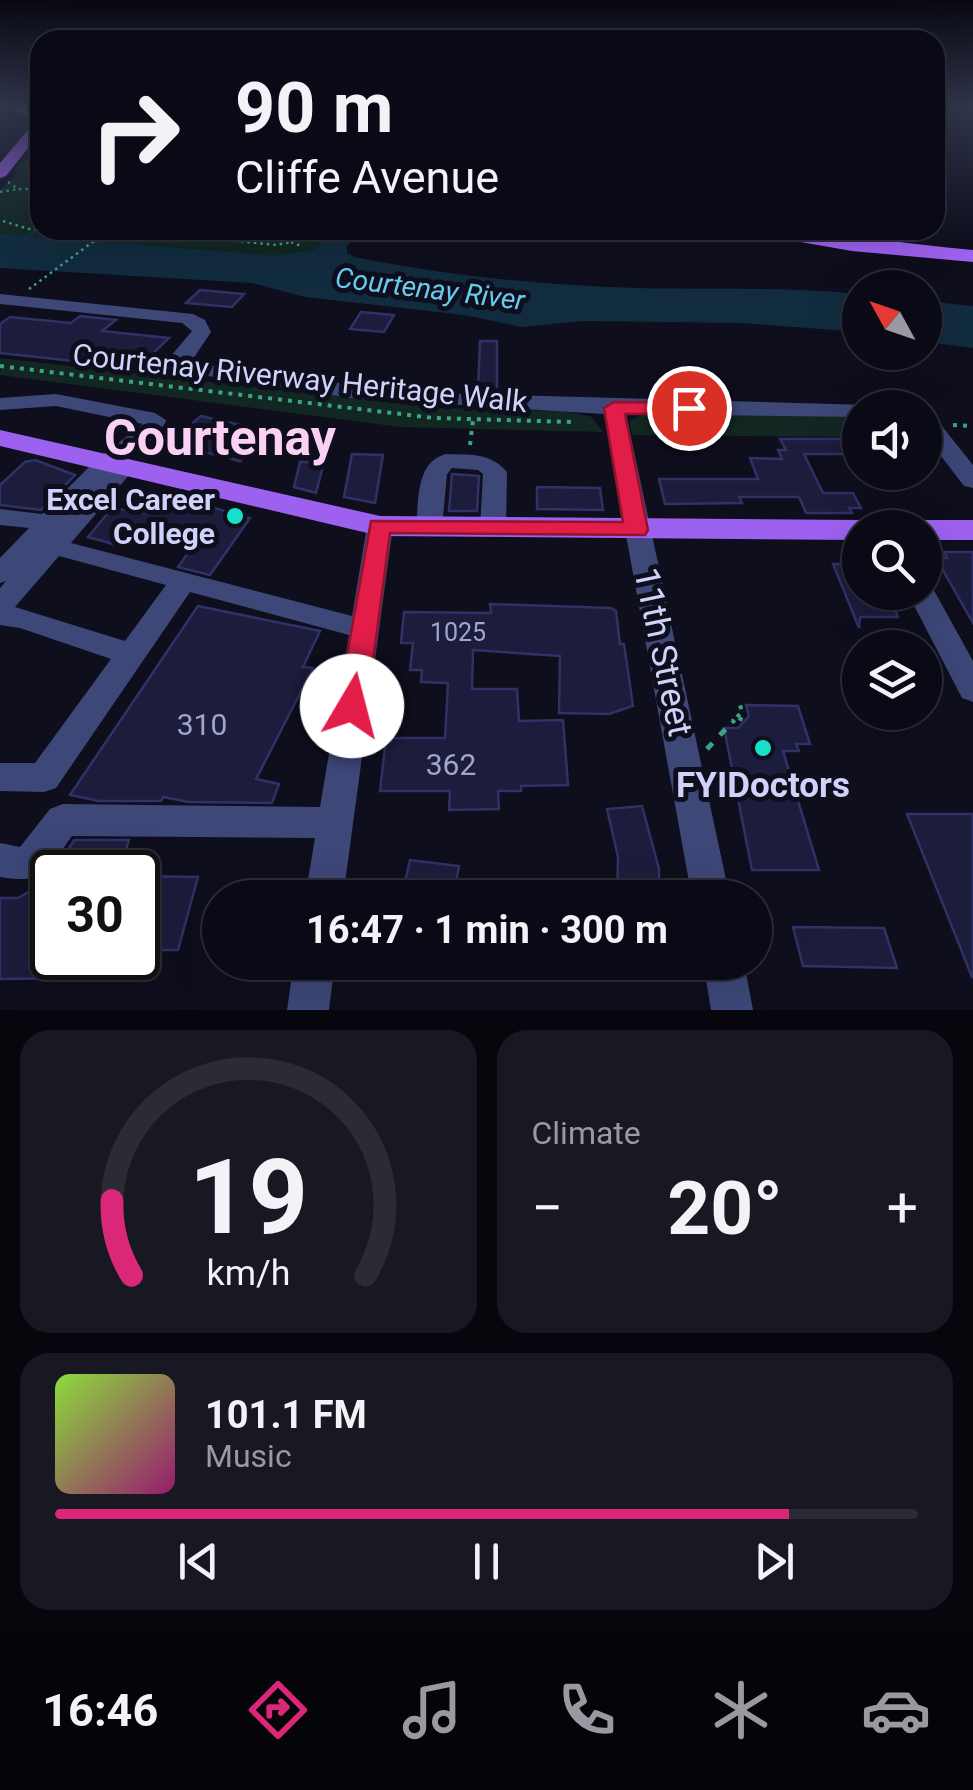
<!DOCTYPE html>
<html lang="en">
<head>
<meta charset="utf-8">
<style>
	:root { --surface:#0a0a16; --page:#181823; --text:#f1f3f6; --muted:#999aa1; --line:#2a2b35; --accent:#db2777 }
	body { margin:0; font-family:Roboto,sans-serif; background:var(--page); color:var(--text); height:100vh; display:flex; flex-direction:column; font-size:38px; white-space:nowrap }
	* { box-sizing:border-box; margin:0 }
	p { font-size:32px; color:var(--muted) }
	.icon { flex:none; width:55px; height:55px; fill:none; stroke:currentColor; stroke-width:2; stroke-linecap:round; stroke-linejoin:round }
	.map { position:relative; height:1010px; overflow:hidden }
	.drawer { display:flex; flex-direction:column; gap:20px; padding:20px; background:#06060c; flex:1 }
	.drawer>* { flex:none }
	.guide { position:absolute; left:30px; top:30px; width:915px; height:210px; border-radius:30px; box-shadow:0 10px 40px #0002,0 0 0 2px var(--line); background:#0a0a16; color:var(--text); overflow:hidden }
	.needle { width:65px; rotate:310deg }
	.controls { position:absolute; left:842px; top:270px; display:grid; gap:20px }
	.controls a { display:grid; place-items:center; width:100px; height:100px; border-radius:50%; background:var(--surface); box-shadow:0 10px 40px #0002,0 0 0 2px var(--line); font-size:50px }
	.speed { position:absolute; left:30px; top:850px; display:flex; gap:20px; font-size:50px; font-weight:700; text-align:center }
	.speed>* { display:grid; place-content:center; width:130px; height:130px; border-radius:50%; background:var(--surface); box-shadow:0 10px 40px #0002,0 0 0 2px var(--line); line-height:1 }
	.speed .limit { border:5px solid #111; border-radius:15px; background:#fff; color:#111 }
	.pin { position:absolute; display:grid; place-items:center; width:85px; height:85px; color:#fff; margin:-42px; border:5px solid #fff; border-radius:50%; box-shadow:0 2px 10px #0007 }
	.me { position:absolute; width:110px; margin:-55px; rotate:8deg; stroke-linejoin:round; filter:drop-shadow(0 0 8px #0008) }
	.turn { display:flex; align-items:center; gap:35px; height:210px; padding:0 40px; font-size:45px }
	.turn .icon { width:130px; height:130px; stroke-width:2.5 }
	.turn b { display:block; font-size:70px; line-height:85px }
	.big { font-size:75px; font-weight:700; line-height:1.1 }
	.drawer .widget { flex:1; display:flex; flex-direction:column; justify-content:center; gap:15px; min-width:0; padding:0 35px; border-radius:30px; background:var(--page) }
	.drawer .dial { align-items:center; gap:0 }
	.dial svg { height:260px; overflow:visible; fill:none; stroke:var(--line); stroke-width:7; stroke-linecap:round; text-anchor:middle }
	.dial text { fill:var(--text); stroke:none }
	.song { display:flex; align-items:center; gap:30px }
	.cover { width:120px; height:120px; border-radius:15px; background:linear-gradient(135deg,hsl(90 70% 55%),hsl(320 70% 35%)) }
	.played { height:10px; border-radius:5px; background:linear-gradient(90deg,var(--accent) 85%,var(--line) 85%) }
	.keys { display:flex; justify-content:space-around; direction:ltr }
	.heat { display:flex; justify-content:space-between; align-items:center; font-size:55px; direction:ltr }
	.drawer .tiles { flex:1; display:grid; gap:20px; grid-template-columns:1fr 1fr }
	.widget:last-child { grid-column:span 2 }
	.trip { position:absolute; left:202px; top:880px; width:570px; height:100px; border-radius:50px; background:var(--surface); box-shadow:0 10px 40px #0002,0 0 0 2px var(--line); font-weight:700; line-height:100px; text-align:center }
	.menu { display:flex; height:160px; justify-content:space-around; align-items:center; background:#040409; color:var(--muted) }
	.menu .icon { width:70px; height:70px }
	.menu .active { color:var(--accent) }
	.menu b { font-size:45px; color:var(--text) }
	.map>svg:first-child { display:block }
	.green { fill:#122722 }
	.water { fill:#112c3e }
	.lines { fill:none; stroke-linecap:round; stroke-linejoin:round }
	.stream { stroke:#112c3e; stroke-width:4 }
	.building { fill:#1c1c3c; stroke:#303166; stroke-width:2.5 }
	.path-far2 { stroke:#39a488; stroke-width:2.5; stroke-dasharray:2.5 4; stroke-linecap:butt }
	.path-far1 { stroke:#39a488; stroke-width:4; stroke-dasharray:4 6; stroke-linecap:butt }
	.path { stroke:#39a488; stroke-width:5; stroke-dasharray:8 11; stroke-linecap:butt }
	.minor { fill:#3d4778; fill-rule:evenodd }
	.major { fill:#9d61ef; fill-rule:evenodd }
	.route { fill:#e11d48; stroke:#92132f; stroke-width:2.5 }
	.poi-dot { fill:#16dfca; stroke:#0e0e1d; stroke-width:4 }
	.labels { text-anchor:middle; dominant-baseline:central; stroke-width:10; stroke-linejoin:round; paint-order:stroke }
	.number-label { font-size:25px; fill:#a2a5ca }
	.far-water-label { font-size:28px; font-style:italic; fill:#67cdf0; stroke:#0e0e1d }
	.street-label { font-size:30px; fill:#cfd3fa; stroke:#0e0e1d }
	.poi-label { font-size:30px; font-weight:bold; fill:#cfd3fa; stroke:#0e0e1d; text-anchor:end }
	.near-number-label { font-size:30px; fill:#a2a5ca }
	.near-street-label { font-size:35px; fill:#cfd3fa; stroke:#0e0e1d }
	.near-poi-label { font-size:35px; font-weight:bold; fill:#cfd3fa; stroke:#0e0e1d }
	.town-label { font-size:50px; font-weight:bold; fill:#fad1f4; stroke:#0e0e1d }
</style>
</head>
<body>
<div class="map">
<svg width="973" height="1010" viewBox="0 0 973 1010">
	<rect width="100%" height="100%" fill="#0e0e1d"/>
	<g class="green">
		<path d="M40 154V230H336L313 250 277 255 0 234V190L15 177V169L31 155Z"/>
		<path d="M0 358 442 408 565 411 592 417 603 432 400 427 0 375Z"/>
		<path d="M641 415H860V437L632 435 629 421Z"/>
	</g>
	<g class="water">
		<path d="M336 230H361L347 246V253L355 257C447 276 543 285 637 288 714 290 782 286 860 294V332L742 323 582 321 522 327 464 315 305 297 252 283 0 268V234L277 255 313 250Z"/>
		<path d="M925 301 973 306V348L925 342Z"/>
	</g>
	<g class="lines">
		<path class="stream" d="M21 240 40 228"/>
	</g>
	<g class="building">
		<path d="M200 290 244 294 232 307 186 303Z"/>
		<path d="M361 312 394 315 384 332 350 329Z"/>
		<path d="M80 316 116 320 102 331 169 338 138 368 0 353V324L10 317 71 323Z"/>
		<path d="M480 341H497V391L478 390Z"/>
		<path d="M201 416 271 432 240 461 169 443Z"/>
		<path d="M780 439H860V454H804L823 493H853L861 508H849L852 513H806L799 497H739L742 503 665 504 659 479H758L750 458 782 459 778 450H786Z"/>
		<path d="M352 454 383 455 375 503 344 497Z"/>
		<path d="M35 460 75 475 41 510 0 505V485L25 462Z"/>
		<path d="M300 462H324L316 493 294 487Z"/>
		<path d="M452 474 479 476 477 511H449Z"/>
		<path d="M537 487 600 488 603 510 537 509Z"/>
		<path d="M162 500 197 503 228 512 225 515 250 518 210 575 178 567 191 549 130 540 124 547 88 537 112 508 151 514Z"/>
		<path d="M944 552H973V623L936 558H947Z"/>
		<path d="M833 564H860V592H887L898 617H860L859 628Z"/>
		<path d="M490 604 611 608 616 611 620 644H624L633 706 609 714 559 713 560 656 473 650 472 689H517L519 721 563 720 568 785 521 786V791H498L499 809 449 810 450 791H380L386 738H445L448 683 421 682 422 670H410L413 643H401L404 612 491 613Z"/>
		<path d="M198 606 320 631 303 667 313 668 256 779 279 784 272 803 189 802 163 797 161 801H99L70 795Z"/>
		<path d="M746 705 798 706 810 744H796L799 751H783L819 870H752L724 728H738L749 716Z"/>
		<path d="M642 806 659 869V898L617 894 618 857 607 809Z"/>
		<path d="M907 814H973V977H972Z"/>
		<path d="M74 840H129L119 872H55Z"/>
		<path d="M410 860 459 866 453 898 402 895Z"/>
		<path d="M138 876 198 877 178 950H138Z"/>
		<path d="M52 879V958H92L86 978 0 979V898H18Z"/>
		<path d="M793 927 884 928 897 968 803 966Z"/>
	</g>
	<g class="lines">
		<g class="path-far2">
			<path d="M8 182 18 189H40"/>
			<path d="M0 192 18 189"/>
			<path d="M3 221 29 229 65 230"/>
			<path d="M131 230 276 245 291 242 305 230"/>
			<path d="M291 242 301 246"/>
			<path d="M29 289 109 230"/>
		</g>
		<g class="path-far1">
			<path d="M0 366 434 418 572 422"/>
			<path d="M953 425 973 426"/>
			<path d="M470 445 473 420"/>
			<path d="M737 717 742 712 740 705"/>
			<path d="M732 723 737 717 744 721"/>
		</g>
		<path class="path" d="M707 749 734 720"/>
		<g class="minor">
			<path d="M536 230H553L539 240 531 235Z"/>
			<path d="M0 294 193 314 205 320 211 332 191 362 266 375 435 393 868 405 860 408V417L626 414 730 898H692L604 414 351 398 182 372 175 370 170 357 192 331 182 323 0 304Z"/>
			<path d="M56 394 155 413 166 420 163 431 124 461 135 468 71 543 352 616 367 526 380 518 393 526 343 898H305L315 838 72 836C47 870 46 885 0 877V843L20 847 50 809 63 804 320 807 349 635 190 592 56 788 44 792 0 791V763H35L111 659 20 628 0 625V588L6 581 0 583V558L29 528 0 525V509L42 514 97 459 143 424 56 406 0 410V398ZM59 556 166 585 125 641 15 607Z"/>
			<path d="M925 413 933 415 973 465V488L964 486 925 435Z"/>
			<path d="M446 454C470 455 490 452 507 472L506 529 502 535H484L480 529 483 474 478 470 452 468 447 474 442 528 429 536 420 534 416 528C419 502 415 462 446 454Z"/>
			<path d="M925 584 931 585 973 661V702L962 698 907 592H925Z"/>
			<path d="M294 962H335L329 1010H287Z"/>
			<path d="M703 962H744L753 1010H711Z"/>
		</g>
		<g class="major">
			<path d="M12 107H29L40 113V133L6 176 0 178V163L32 125 31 119Z"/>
			<path d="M757 230C826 230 903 244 973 250V262L852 251 766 236Z"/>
			<path d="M0 430 380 516 860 520 874 528H860V540L380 536 0 446Z"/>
			<path d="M925 520H973V540H925V528H911Z"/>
		</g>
	</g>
	<linearGradient id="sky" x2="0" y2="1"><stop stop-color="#080810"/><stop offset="0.43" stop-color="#30364c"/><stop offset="1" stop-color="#30364c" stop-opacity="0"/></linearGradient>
	<rect width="973" height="248" fill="url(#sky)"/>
	<path class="route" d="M614 402 689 403 699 408 689 414H625L648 530 645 535 390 533 367 706 363 714 352 718 342 714 338 706 371 521 623 522 604 408Z"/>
	<g class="poi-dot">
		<circle cx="235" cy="516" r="10"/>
		<circle cx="763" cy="748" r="10"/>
	</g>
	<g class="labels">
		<g class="number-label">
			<text x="458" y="632">1025</text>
		</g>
		<g class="far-water-label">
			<text transform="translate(430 289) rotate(7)">Courtenay River</text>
		</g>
		<g class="street-label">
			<text transform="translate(300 378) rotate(6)">Courtenay Riverway Heritage Walk</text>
		</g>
		<g class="poi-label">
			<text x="215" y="499">Excel Career<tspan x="215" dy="34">College</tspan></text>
		</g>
		<g class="near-number-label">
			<text x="202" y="724">310</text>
			<text x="451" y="764">362</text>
		</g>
		<g class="near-street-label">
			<text transform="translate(663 652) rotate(78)">11th Street</text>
		</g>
		<g class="near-poi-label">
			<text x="763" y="785">FYIDoctors</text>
		</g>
		<g class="town-label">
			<text x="220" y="438">Courtenay</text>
		</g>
	</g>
</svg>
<div class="controls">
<a><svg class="needle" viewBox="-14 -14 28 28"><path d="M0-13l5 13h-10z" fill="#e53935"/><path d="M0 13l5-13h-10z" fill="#999aa1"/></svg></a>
<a><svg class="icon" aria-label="sound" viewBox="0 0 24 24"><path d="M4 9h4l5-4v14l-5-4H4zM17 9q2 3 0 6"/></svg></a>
<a><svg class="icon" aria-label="search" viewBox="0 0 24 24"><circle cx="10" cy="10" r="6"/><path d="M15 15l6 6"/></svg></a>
<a><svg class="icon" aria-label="layers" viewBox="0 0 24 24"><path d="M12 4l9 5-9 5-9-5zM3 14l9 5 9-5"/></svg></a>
</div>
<div class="speed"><div class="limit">30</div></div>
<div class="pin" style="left:689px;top:408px;background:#d93025"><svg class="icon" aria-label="arrive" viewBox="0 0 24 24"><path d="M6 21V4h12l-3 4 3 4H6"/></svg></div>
<svg class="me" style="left:352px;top:706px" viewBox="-20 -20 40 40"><circle r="19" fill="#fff"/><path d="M0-13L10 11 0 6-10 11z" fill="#e11d48"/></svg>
<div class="trip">16:47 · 1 min · 300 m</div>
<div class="guide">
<div class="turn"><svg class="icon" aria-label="right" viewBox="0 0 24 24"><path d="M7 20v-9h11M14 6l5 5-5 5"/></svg><div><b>90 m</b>Cliffe Avenue</div></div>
</div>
</div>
<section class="drawer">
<div class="tiles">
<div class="widget dial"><svg viewBox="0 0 100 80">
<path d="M14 69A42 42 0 1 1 86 69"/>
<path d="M14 69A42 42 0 0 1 8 46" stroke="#db2777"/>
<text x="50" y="56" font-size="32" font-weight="700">19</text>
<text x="50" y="72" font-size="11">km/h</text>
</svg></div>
<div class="widget"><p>Climate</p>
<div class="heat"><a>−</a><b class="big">20°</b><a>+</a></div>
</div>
<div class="widget">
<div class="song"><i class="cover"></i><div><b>101.1 FM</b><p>Music</p></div></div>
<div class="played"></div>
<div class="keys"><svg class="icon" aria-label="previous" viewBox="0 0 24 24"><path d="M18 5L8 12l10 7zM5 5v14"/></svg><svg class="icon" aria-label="pause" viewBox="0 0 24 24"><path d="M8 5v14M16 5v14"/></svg><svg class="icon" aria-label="next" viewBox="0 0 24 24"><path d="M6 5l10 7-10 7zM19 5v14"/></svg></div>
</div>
</div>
</section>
<nav class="menu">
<b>16:46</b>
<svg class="icon active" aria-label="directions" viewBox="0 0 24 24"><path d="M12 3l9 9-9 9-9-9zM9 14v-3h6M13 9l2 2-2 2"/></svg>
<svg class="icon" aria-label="music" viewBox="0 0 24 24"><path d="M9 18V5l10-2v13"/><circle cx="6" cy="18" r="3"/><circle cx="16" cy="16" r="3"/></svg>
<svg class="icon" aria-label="phone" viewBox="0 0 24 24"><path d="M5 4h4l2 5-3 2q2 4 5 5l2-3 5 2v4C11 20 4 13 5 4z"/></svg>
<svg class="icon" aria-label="climate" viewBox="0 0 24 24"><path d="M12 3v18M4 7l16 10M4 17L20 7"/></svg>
<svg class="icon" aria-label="car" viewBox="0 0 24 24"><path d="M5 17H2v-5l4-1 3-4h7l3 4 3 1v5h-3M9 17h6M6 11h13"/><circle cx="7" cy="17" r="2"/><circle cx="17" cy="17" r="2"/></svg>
</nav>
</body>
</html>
